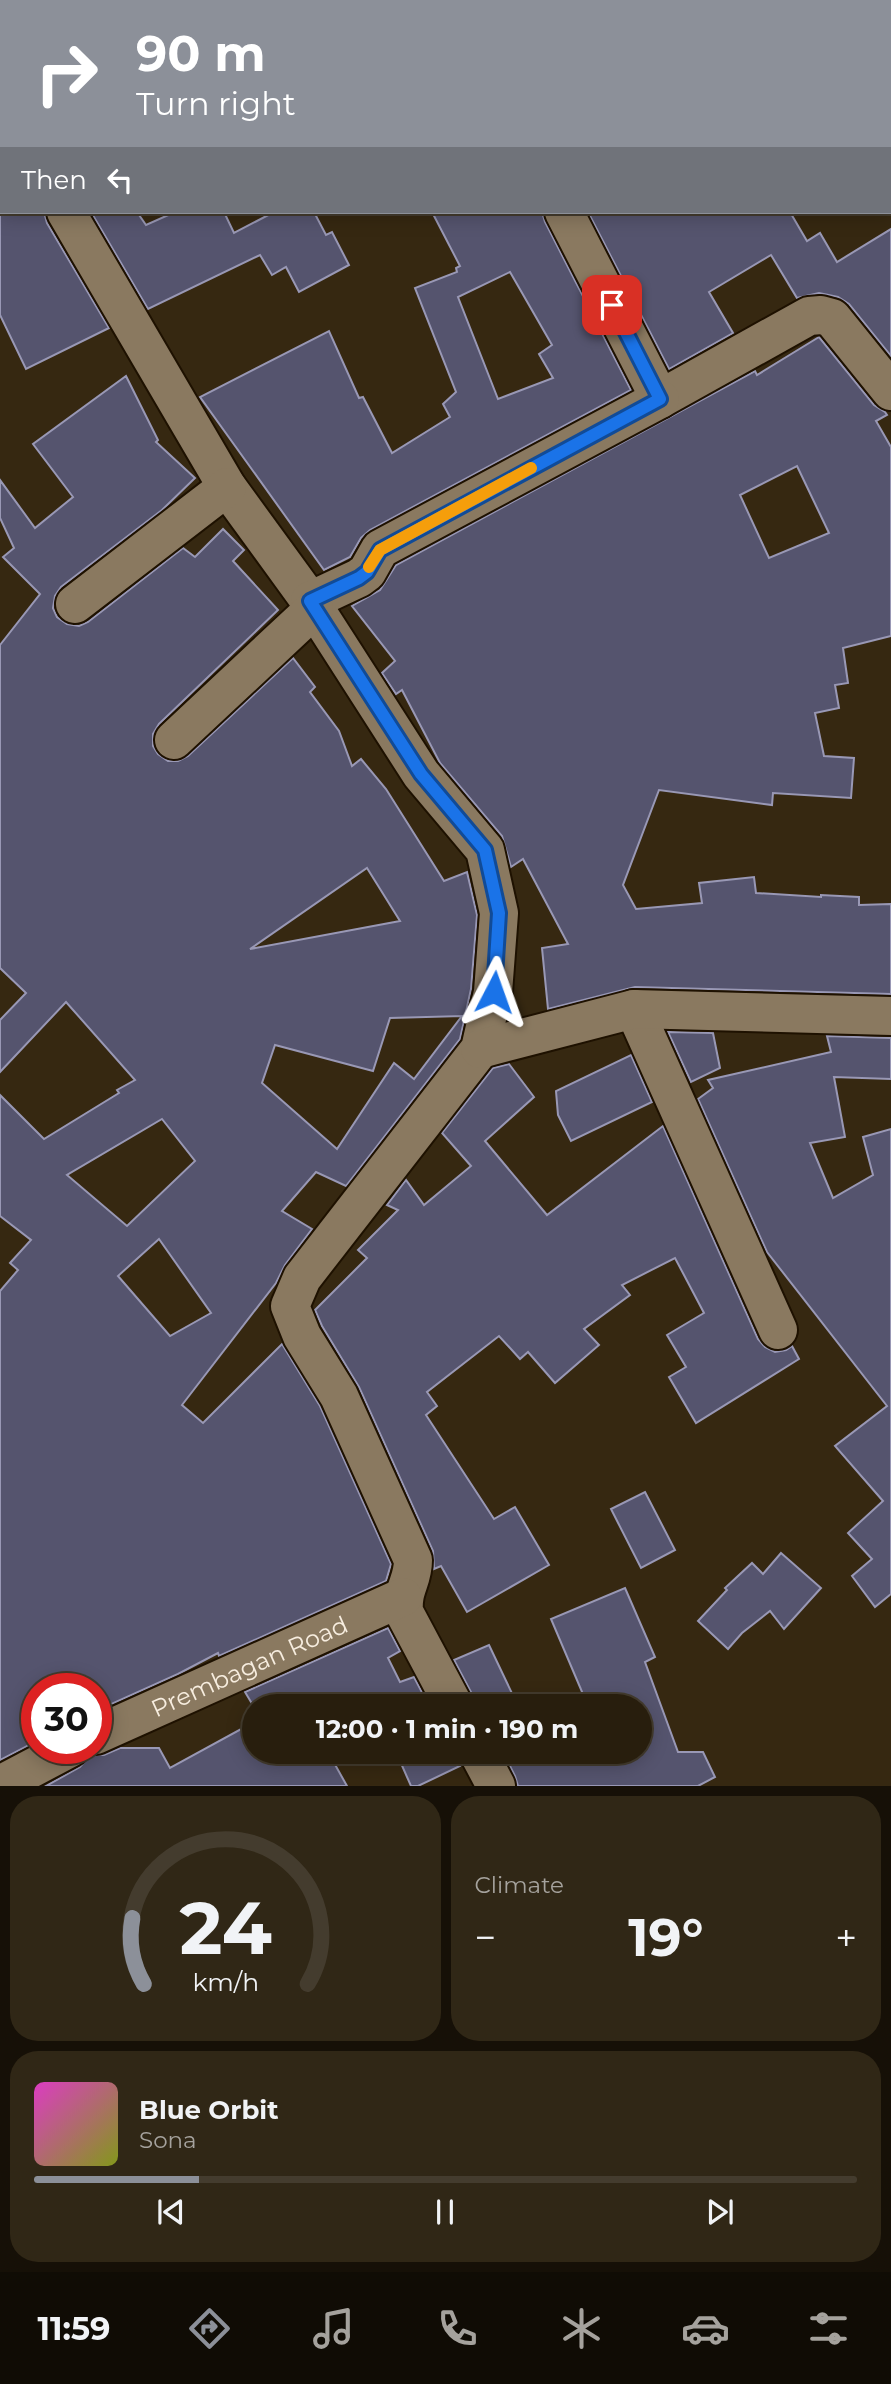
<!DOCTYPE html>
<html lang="en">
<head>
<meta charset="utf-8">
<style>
	:root { --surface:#281e0d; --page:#302716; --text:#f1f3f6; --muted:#a5a29d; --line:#443c2e; --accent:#8c9099 }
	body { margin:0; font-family:Montserrat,sans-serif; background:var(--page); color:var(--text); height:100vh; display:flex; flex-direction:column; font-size:26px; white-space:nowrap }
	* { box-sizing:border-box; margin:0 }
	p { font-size:23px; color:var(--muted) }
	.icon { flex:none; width:38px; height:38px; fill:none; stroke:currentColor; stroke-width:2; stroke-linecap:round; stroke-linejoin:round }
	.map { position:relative; height:1786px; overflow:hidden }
	.details { display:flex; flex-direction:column; gap:10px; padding:10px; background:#161007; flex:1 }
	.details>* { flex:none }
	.top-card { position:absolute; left:0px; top:0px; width:892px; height:214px; box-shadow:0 4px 18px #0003,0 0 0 2px var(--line); background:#8c9099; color:#fff; overflow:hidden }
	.speed { position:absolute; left:21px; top:1673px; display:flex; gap:14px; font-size:35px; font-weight:700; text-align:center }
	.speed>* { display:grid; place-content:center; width:91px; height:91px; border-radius:50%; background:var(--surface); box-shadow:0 4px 18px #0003,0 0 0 2px var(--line); line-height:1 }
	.speed .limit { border:10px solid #d22; background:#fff; color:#111 }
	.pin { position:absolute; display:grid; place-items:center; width:60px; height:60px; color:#fff; margin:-30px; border-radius:14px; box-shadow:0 4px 10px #0006 }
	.me { position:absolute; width:77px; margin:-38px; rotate:4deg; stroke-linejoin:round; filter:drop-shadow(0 0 5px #0008) }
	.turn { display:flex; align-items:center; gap:24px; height:147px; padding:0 21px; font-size:32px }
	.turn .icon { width:91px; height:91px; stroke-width:2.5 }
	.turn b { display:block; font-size:49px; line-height:60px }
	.then { display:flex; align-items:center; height:66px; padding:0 21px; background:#0003; gap:14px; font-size:26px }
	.big { font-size:52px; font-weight:700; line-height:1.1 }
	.details .widget { flex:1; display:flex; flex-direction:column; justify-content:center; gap:10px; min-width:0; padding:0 24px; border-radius:28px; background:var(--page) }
	.details .dial { align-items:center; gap:0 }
	.dial svg { height:182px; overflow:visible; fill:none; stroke:var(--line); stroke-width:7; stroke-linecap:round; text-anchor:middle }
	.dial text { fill:var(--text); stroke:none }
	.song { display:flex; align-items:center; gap:21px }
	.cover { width:84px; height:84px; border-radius:10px; background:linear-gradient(135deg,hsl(310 70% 55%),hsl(70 70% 35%)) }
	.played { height:7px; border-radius:4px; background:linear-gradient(90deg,var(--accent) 20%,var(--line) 20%) }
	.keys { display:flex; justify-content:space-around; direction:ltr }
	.heat { display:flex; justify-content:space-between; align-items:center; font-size:38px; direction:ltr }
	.details .tiles { flex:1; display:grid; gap:10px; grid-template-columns:1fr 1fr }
	.widget:last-child { grid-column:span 2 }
	.trip { position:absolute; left:242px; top:1694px; width:410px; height:70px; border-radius:35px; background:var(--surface); box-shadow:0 4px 18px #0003,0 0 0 2px var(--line); font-weight:700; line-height:70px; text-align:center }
	.tab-bar { display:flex; height:112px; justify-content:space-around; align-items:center; background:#100c05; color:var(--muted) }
	.tab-bar .icon { width:49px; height:49px }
	.tab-bar .selected { color:var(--accent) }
	.tab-bar b { font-size:32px; color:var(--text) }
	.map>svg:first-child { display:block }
	.building { fill:#55546e; stroke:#9998b5; stroke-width:2; fill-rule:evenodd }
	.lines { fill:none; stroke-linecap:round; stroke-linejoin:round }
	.street-casing { stroke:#1e1100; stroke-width:42 }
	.street { stroke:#8a7960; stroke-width:38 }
	.route-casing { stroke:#114b97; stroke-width:18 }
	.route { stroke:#1a73e8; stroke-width:12 }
	.slow { stroke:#f59e0b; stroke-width:12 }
	.labels { text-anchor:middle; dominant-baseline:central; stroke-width:7; stroke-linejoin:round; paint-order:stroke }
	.street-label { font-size:24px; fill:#f7eddf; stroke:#362811 }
</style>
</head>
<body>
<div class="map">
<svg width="891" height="1786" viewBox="0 0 891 1786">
	<rect width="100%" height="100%" fill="#362811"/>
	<g class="building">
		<path d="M0 212H44L47 223 109 328 26 369 0 315Z"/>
		<path d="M91 212H137L146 225 175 212H224L234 233 274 212H314L326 235 332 232 349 265 299 292 286 267 272 275 260 255 148 309Z"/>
		<path d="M432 212H542L545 222 631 390 370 530 361 538 350 557 324 570 200 397 329 331 359 398 363 397 392 453 450 417 443 404 456 392 415 288 457 272 456 268 460 266ZM510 272 552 345 539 354 553 378 498 399 458 297Z"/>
		<path d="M588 212H790L807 241 820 233 837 262 891 229V356L849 304 838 297 819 293 797 298 771 255 709 292 733 333 669 369Z"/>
		<path d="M819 337 874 405 885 412 887 415 876 421 891 447V636L843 648 848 683 835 685 839 708 815 713 824 756 854 758 851 798 773 793 772 805 659 790 623 885 636 909 702 903 699 883 754 877 756 893 821 897V895L859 897V905L891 904V994L635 987 548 1009 542 948 568 944 523 859 511 867 502 836 440 763 402 690 396 694 382 673 395 661 352 606 380 590 396 565 755 371 757 375ZM797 466 829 533 769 558 740 495Z"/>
		<path d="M126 376 158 440 156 442 195 478 162 510 61 587 55 596 53 608 57 617 67 624 79 626 88 622 183 548 195 557 223 529 244 550 233 561 278 610 159 724 153 734V746L158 754 168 761H178L188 756 293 658 315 687 310 692 339 731 352 766 361 759 386 789 444 881 467 872 477 915 471 989 460 1039 346 1186 316 1172 282 1211 312 1229 285 1265 276 1283 182 1405 203 1423 282 1344 320 1406 391 1564 386 1581 219 1656 218 1653 178 1674 96 1711V1689H37V1741L0 1760V1291L18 1270 10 1263 31 1240 0 1216V1095L44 1139 119 1093 117 1090 135 1080 66 1002 0 1072V1020L26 993 0 968V645L40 594 3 557 14 548 0 518V480L35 528 73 497 33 444ZM367 868 400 921 250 949ZM462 1016 414 1079 394 1063 337 1149 262 1083 275 1045 373 1071 390 1018ZM162 1119 195 1161 127 1226 67 1175ZM159 1239 211 1313 170 1336 118 1276Z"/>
		<path d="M668 1032 713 1033 720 1068 691 1082Z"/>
		<path d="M827 1036 891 1038V1079L834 1077 845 1137 810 1143 833 1198 873 1175 863 1137 891 1129V1594L875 1607 852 1576 872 1559 848 1533 883 1501 835 1446 887 1406 767 1252 698 1099 713 1088 708 1080 831 1052Z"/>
		<path d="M631 1055 652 1102 571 1141 558 1115 556 1091Z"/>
		<path d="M509 1064 534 1097 485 1141 547 1215 663 1126 758 1339 765 1347 775 1352 786 1350 792 1346 799 1359 696 1423 669 1377 686 1367 667 1335 704 1313 675 1258 622 1285 630 1295 584 1329 599 1345 555 1383 528 1352 520 1359 499 1336 427 1392 437 1406 426 1415 494 1519 515 1507 549 1565 467 1612 441 1566 434 1569 433 1551 359 1387 322 1326 315 1310 367 1258 358 1250 398 1210 387 1205 406 1180 424 1205 471 1166 442 1133 493 1068Z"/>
		<path d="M645 1492 675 1550 641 1568 611 1509Z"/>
		<path d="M781 1553 821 1588 784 1629 770 1611 742 1633 728 1649 698 1621 727 1590 725 1588 752 1563 763 1574Z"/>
		<path d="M625 1588 655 1657 645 1662 678 1752H703L715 1777 698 1786H518L515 1776 503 1752H639V1706H588L551 1619Z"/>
		<path d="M388 1628 400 1651 388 1658 400 1682 414 1677 429 1706 254 1707 245 1692Z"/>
		<path d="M489 1645 518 1706H476L473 1696 454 1660Z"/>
		<path d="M254 1722V1752H328L347 1786H46L80 1767 90 1755H104L120 1748H159L170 1768Z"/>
		<path d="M396 1752H456L460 1766 418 1786H411Z"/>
	</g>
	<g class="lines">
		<g class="street-casing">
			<g id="street">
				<path d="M21 0V2"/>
				<path d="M441 0 442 2"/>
				<path d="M66 212 227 487 310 601 421 774 485 850 499 913 493 992 480 1049 302 1278 290 1306 302 1336 339 1396 413 1560C413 1582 402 1588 404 1612L454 1706"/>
				<path d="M564 212 660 399 809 316 821 315 832 318 891 391"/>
				<path d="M310 601 359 578 367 572 380 549 660 399"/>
				<path d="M75 604 227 487"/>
				<path d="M174 740 314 609"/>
				<path d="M634 1009 778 1330"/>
				<path d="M480 1049 634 1009 891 1016"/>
				<path id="s1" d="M96 1735 403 1597"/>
				<path d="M478 1752 496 1786"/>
				<path d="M0 1785 70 1748"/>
			</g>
		</g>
		<use href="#street" class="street"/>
	</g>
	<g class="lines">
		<g class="route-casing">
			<path id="route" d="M494 992 499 913 485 850 421 774 310 601 359 578 367 572 380 550 660 399 612 305"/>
		</g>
		<use href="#route" class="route"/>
		<path class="slow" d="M369 567 380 550 531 468"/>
	</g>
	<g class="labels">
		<g class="street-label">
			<text stroke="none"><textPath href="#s1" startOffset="168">Prembagan Road</textPath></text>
		</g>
	</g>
</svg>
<div class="speed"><div class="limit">30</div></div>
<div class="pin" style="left:612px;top:305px;background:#d93025"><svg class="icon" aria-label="arrive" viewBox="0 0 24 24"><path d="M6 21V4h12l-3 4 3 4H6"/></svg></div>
<svg class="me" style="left:494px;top:992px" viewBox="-20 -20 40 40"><path d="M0-17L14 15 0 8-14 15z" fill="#1a73e8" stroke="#fff" stroke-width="4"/></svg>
<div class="trip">12:00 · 1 min · 190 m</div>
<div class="top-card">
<div class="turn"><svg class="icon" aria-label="right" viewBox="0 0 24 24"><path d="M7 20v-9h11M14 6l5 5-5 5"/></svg><div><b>90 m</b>Turn right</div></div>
<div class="then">Then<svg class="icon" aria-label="left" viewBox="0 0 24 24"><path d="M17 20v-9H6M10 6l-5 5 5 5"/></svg></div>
</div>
</div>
<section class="details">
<div class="tiles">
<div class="widget dial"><svg viewBox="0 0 100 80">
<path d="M14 69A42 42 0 1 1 86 69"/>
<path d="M14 69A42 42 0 0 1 9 40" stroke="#8c9099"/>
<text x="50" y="56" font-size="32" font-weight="700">24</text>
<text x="50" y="72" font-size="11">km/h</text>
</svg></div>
<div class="widget"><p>Climate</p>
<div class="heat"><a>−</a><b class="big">19°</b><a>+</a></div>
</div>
<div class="widget">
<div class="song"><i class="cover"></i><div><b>Blue Orbit</b><p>Sona</p></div></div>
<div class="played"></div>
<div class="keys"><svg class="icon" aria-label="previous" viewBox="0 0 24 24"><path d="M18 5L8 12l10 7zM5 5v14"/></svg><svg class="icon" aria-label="pause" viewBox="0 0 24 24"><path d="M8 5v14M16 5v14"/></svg><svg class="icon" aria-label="next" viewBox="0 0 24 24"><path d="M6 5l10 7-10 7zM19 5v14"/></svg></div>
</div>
</div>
</section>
<nav class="tab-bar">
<b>11:59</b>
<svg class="icon selected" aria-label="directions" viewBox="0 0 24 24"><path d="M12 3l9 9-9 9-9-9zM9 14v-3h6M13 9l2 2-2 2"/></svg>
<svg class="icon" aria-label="music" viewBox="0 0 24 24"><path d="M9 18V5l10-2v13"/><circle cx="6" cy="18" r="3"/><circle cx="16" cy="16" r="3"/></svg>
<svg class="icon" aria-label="phone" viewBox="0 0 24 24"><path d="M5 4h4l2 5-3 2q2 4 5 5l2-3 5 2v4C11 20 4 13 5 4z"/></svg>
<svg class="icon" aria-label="climate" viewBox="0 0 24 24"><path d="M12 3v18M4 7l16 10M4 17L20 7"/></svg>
<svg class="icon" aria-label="car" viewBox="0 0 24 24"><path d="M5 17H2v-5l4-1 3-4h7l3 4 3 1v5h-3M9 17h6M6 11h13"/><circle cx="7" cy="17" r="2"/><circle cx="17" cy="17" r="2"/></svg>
<svg class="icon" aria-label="filters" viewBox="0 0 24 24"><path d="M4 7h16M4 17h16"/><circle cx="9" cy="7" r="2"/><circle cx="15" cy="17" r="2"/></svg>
</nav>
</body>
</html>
